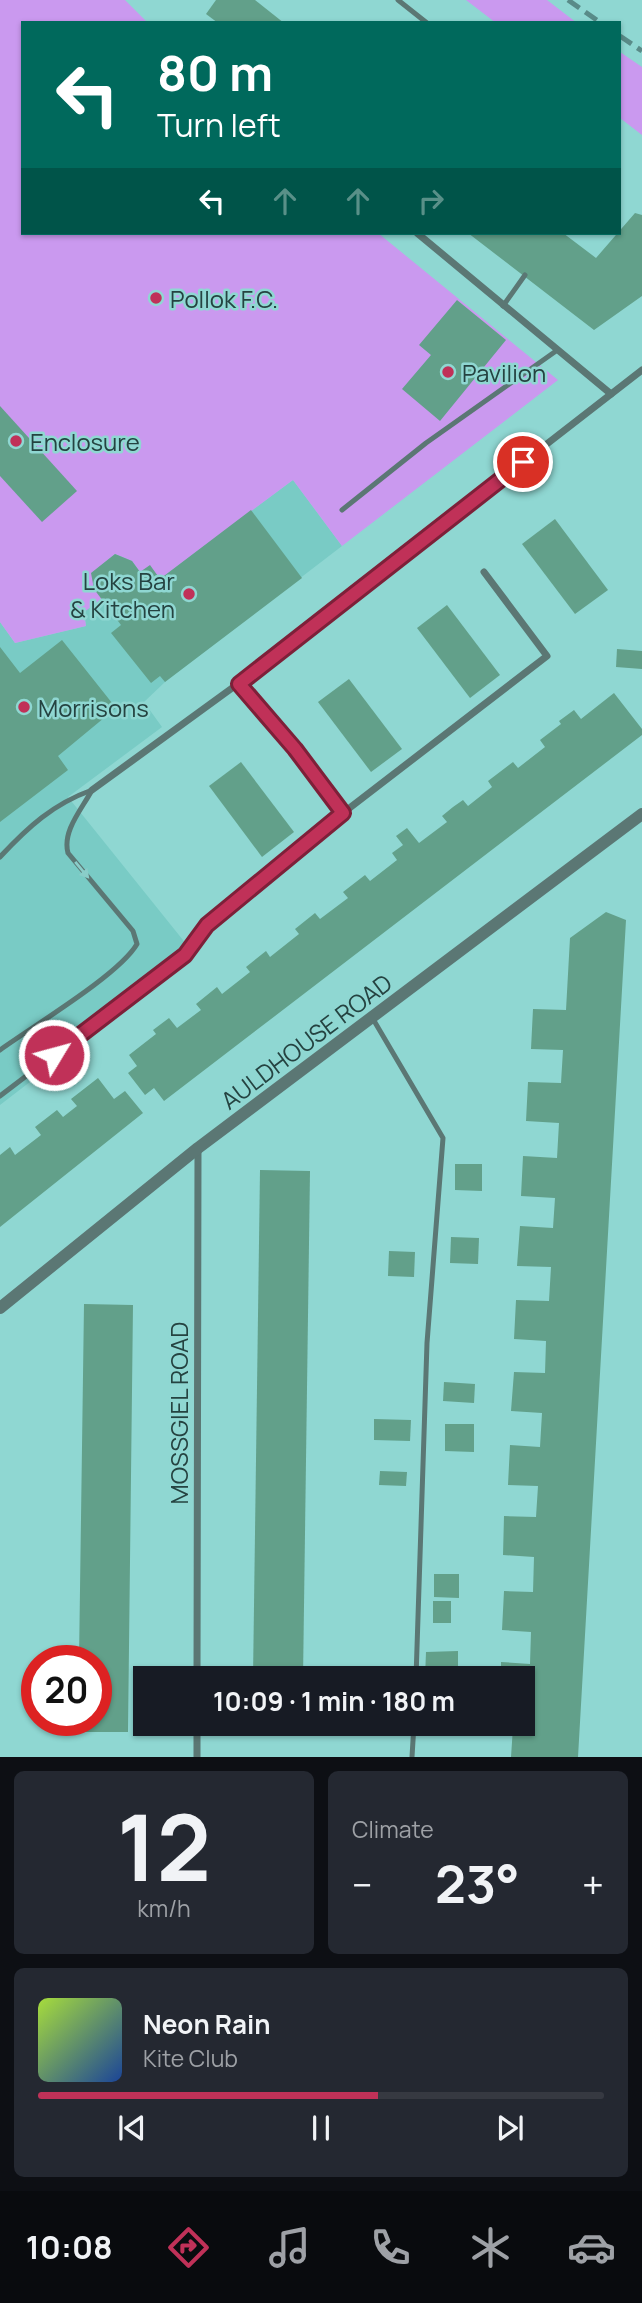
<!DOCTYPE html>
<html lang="en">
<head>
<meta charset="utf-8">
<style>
	:root { --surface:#171b24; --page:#242831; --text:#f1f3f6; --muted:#9ea1a6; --line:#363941; --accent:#c03158 }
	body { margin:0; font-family:Manrope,sans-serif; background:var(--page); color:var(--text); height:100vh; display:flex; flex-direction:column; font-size:26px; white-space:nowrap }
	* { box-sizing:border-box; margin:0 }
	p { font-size:23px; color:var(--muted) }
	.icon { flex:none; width:38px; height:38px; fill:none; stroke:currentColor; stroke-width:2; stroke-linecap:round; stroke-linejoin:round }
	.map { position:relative; height:1757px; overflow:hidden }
	.details { display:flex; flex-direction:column; gap:14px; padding:14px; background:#0d0f14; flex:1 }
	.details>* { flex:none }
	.guide { position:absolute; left:21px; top:21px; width:600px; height:214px; border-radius:0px; box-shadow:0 2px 5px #0004; background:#00695c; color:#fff; overflow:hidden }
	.speed { position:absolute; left:21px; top:1645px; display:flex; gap:14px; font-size:35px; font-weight:700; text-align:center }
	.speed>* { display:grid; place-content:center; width:91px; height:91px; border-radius:50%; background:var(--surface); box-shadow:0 2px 5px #0004; line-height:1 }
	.speed .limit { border:10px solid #d22; background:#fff; color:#111 }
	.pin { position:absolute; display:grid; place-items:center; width:60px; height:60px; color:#fff; margin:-30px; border:4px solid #fff; border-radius:50%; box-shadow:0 2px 7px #0007 }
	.me { position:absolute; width:77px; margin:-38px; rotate:53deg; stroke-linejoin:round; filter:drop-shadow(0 0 5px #0008) }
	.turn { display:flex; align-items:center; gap:24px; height:147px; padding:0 21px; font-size:32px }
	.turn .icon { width:91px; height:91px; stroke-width:2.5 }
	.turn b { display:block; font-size:49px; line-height:60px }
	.lanes { display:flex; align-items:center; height:66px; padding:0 21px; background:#0003; justify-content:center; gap:35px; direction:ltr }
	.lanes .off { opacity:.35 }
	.big { font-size:52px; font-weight:700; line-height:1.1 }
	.details .tile { flex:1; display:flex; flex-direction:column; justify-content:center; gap:10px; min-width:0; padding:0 24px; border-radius:10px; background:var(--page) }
	.details .dial { align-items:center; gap:0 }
	.dial b { font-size:91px; line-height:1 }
	.song { display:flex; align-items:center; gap:21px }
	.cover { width:84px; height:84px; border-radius:10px; background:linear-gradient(135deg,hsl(80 70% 55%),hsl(220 70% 35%)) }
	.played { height:7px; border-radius:4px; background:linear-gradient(90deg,var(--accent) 60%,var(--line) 60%) }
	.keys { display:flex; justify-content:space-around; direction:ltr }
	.heat { display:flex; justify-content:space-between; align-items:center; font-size:38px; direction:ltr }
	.details .tiles { flex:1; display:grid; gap:14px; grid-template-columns:1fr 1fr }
	.tile:last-child { grid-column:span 2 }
	.trip { position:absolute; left:133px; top:1666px; width:402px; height:70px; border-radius:0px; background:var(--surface); box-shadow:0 2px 5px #0004; font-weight:700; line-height:70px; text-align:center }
	.dock { display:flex; height:112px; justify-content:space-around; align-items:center; background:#090b0e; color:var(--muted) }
	.dock .icon { width:49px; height:49px }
	.dock .selected { color:var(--accent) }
	.dock b { font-size:32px; color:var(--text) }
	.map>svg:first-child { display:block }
	.built { fill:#79cbc5 }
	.green { fill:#ca99ef }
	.building { fill:#62a08a }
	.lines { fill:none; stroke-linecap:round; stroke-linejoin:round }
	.service { stroke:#5b7774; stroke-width:5 }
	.minor { stroke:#5b7774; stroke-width:7 }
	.tertiary { stroke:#5b7774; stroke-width:12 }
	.rail { stroke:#598b88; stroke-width:5; stroke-dasharray:14 7; stroke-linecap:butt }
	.oneway { fill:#8acdc9 }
	.route-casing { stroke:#7d2039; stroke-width:18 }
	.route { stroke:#c03158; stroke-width:12 }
	.poi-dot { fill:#c03158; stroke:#8fd7d2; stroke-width:2.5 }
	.labels { text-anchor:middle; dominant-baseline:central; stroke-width:5; stroke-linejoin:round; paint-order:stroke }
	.poi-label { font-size:24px; fill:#254341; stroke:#8fd7d2; text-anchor:start }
	.street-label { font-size:24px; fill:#254341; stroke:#8fd7d2 }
</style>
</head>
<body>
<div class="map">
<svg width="642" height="1757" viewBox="0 0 642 1757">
	<rect width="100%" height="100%" fill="#8fd7d2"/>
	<path class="built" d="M293 480 342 546 165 682 144 702 162 727 68 797 195 955 0 1105V622L15 643 86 626 84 612 94 589 91 573 115 554 150 565 160 578Z"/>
	<g class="green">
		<path d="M0 0H125L148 23H23V233H378L558 380 342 546 293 480 160 579 150 566 140 572 132 561 115 554 92 573 94 589 102 599 84 612 86 626 15 643 0 622Z"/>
		<path d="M466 0H547L577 23H496Z"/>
		<path d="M620 52 642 67V135L620 118Z"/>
	</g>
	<g class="building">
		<path d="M216 0H255L284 23H218L206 14Z"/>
		<path d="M635 213 642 215V296L594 330 468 233H563L596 258Z"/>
		<path d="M457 300 506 340 440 421 402 389 431 355 419 345Z"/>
		<path d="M0 406 77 491 42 522 0 476Z"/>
		<path d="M251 510 302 578 165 682 160 676 151 683 111 633 121 625 94 589 91 573 115 554 132 561 140 572 150 565 160 579Z"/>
		<path d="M555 519 608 590 575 614 522 544Z"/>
		<path d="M447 605 500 675 470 698 417 628Z"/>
		<path d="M62 640 116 708 58 756 68 770 0 822V647L20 673Z"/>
		<path d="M617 649 642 651V669L616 667Z"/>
		<path d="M349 679 402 749 371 772 318 702Z"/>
		<path d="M614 693 642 729V735L164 1101 154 1088 145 1095 128 1073 137 1066 129 1055 156 1034 153 1030 169 1018 177 1028 201 1010 196 1004 217 987 222 994 250 972 246 967 266 951 270 957 299 934 295 929 315 913 320 919 348 898 343 892 365 875 370 881 397 860 392 853 403 845 396 836 407 828 419 843 447 822 442 816 453 807 463 800 468 806 492 787 488 781 513 762 518 768 545 747 540 740 561 724 559 721 574 710 581 719Z"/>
		<path d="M241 762 294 832 262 857 209 786Z"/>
		<path d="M606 912 626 920 578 1757H511L513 1727 527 1728 528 1703H523V1678H501V1662L530 1664 531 1632 502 1630 504 1591 533 1592 534 1557 503 1555 504 1516 536 1517 538 1486 508 1485 510 1445 540 1447 542 1413 511 1411 514 1372 545 1373 546 1341 514 1339 516 1300 549 1301 551 1267 517 1266 520 1226 553 1228 555 1198 521 1196 523 1156 557 1158 559 1123 526 1121 528 1082 561 1083 563 1050 531 1049 533 1009 566 1010 570 938Z"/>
		<path d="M98 1078 114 1099 125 1091 143 1113 0 1227V1155L10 1147 15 1155 41 1135 35 1127 57 1110 63 1117 77 1106 71 1099Z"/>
		<path d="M455 1164H482V1191L455 1190Z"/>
		<path d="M260 1170 310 1171 303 1678H253Z"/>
		<path d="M451 1237 479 1238 478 1264 450 1263Z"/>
		<path d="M389 1251 415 1252 414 1277 388 1276Z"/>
		<path d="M84 1304 133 1305 128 1732H78L79 1720H96V1661H79Z"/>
		<path d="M444 1382 475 1384 474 1403 443 1401Z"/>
		<path d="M374 1419 411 1420 410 1441 374 1440Z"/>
		<path d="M445 1424H474V1452L445 1451Z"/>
		<path d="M380 1471 407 1472 406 1486 379 1485Z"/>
		<path d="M434 1574H459V1598L434 1597Z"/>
		<rect x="433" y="1601" width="18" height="22"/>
		<path d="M458 1651V1678H425L426 1652Z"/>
	</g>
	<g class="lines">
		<g class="service">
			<path d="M398 0 427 23"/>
			<path d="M503 306 525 275"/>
			<path d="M342 510 426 443 556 351"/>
			<path d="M0 857C28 827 53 804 92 790"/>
			<path d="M373 1019 443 1138 427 1343 416 1678"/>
			<path d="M0 1050C33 1026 119 975 137 944L133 931 68 853C62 831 82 809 92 790"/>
			<path d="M0 1096 185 955 207 925"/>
			<path d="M412 1757 414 1724"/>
		</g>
		<g class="minor">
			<path d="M417 233 611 394"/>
			<path d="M239 683 295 749 343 813"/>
			<path d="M92 790 239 683 642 370"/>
			<path d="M207 925 343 813 547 656 484 572"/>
			<path d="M197 1678 198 1148"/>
			<path d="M197 1757V1724"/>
		</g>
		<path class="tertiary" d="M0 1308 198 1148 642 814"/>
		<g class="rail">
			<path d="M568 0 601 23"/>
			<path d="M620 36 642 51"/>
		</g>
	</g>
	<defs><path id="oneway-solid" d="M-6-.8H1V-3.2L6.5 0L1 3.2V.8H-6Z" transform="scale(1.75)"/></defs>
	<use class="oneway" href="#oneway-solid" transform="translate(82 870) rotate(50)"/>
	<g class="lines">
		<g class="route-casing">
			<path id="route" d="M54 1055 185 955 207 925 343 813 295 749 239 684 523 462"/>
		</g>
		<use href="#route" class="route"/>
	</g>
	<g class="poi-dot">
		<circle cx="156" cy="298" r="7"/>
		<circle cx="448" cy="372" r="7"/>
		<circle cx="16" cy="441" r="7"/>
		<circle cx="189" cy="594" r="7"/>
		<circle cx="24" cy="707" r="7"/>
	</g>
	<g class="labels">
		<g class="poi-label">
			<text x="170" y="298">Pollok F.C.</text>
			<text x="462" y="372">Pavilion</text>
			<text x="30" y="441">Enclosure</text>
			<text x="175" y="580" text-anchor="end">Loks Bar<tspan x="175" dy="28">&amp; Kitchen</tspan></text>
			<text x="38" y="707">Morrisons</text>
		</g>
		<g class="street-label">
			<text transform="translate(306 1041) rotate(-37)">AULDHOUSE ROAD</text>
			<text transform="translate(178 1413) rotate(-90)">MOSSGIEL ROAD</text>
		</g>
	</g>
</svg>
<div class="speed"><div class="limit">20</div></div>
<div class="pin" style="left:523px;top:462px;background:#d93025"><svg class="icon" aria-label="arrive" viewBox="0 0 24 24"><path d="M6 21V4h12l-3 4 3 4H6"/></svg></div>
<svg class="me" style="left:54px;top:1055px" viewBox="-20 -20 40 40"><circle r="17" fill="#c03158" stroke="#fff" stroke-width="3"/><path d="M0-11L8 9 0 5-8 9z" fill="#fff"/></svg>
<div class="trip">10:09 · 1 min · 180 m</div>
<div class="guide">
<div class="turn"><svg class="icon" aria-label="left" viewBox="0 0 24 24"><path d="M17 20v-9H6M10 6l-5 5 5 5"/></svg><div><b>80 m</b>Turn left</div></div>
<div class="lanes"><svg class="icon" aria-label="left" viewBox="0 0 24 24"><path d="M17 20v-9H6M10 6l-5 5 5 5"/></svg><svg class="icon off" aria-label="ahead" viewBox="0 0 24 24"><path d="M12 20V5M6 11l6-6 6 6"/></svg><svg class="icon off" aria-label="ahead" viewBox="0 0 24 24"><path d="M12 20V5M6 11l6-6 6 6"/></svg><svg class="icon off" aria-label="right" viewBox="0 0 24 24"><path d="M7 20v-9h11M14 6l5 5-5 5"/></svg></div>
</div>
</div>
<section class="details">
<div class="tiles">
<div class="tile dial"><b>12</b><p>km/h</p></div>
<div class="tile"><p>Climate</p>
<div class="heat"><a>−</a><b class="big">23°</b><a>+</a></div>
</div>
<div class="tile">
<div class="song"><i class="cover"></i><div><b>Neon Rain</b><p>Kite Club</p></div></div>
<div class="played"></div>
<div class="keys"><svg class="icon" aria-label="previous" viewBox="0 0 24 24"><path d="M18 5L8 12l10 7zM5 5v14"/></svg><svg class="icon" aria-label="pause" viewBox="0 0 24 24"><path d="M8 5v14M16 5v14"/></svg><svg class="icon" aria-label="next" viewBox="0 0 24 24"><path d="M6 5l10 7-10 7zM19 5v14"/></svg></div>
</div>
</div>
</section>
<nav class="dock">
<b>10:08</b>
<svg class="icon selected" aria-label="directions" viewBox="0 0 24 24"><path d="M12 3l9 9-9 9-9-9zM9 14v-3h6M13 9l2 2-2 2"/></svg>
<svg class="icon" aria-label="music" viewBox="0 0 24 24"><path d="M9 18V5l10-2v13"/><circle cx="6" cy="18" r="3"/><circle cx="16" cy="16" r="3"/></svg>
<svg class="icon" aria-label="phone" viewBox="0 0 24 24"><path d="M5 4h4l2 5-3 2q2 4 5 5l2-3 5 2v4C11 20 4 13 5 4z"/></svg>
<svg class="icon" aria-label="climate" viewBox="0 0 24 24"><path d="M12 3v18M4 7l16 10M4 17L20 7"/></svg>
<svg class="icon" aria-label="car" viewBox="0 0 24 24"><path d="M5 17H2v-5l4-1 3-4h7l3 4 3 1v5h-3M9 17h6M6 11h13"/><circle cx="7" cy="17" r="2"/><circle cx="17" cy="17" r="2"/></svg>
</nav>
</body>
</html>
